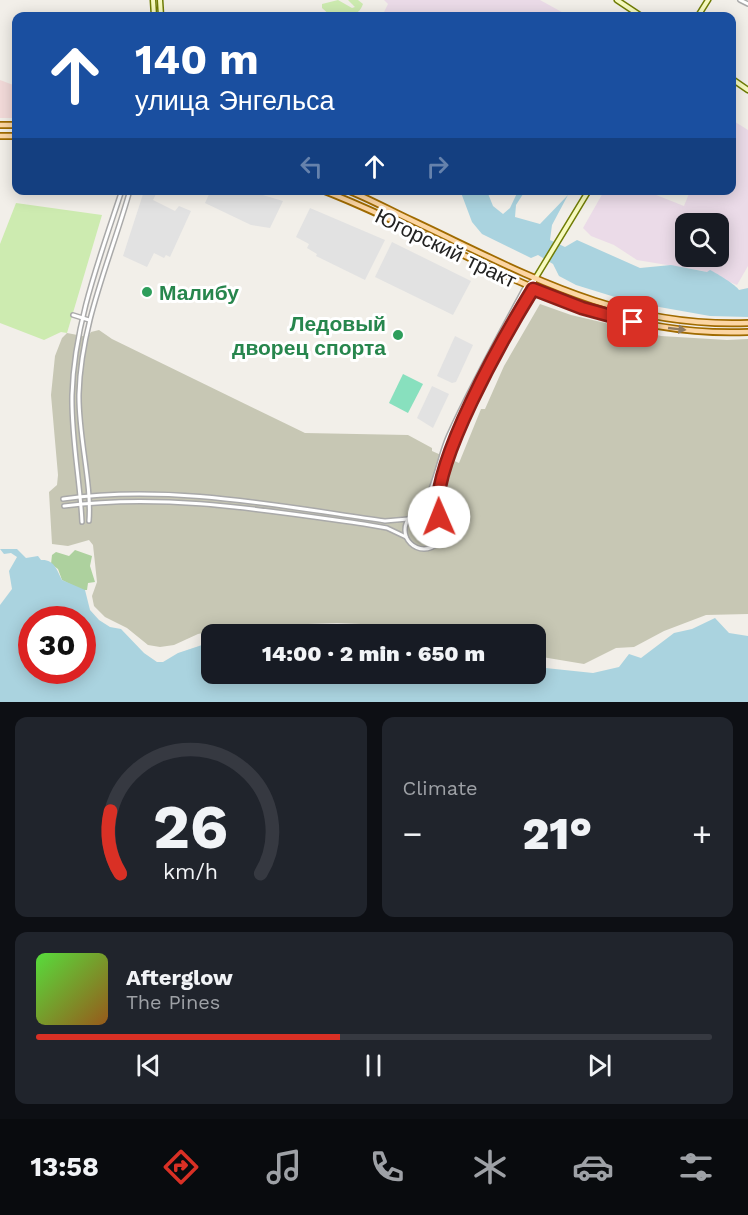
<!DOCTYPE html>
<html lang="en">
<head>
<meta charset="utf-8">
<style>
	:root { --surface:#171b24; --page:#20242c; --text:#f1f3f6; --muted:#9ea1a6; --line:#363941; --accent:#d93025 }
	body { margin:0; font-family:"Work Sans",sans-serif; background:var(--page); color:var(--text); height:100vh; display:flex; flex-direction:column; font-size:22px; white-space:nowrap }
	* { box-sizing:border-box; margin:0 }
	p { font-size:20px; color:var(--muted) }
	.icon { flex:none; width:33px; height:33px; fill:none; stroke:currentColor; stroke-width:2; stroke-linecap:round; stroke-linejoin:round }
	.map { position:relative; height:702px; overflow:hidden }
	.details { display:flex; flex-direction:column; gap:15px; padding:15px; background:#0d0f14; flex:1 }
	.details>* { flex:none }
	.guide { position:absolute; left:12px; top:12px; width:724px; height:183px; border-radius:12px; box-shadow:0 3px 15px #0003; background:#1a4fa0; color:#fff; overflow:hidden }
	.fabs { position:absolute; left:675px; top:213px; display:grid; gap:12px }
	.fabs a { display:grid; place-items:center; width:54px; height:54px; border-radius:12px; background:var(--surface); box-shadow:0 3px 15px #0003; font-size:30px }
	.speed { position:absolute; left:18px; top:606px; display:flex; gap:12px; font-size:30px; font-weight:700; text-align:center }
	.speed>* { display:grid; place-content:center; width:78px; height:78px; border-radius:50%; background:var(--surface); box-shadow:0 3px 15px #0003; line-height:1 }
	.speed .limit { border:9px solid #d22; background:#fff; color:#111 }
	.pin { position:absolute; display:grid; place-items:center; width:51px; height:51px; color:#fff; margin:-26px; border-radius:12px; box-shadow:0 3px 9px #0006 }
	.me { position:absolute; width:66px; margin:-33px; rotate:359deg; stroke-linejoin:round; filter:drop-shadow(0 0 4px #0008) }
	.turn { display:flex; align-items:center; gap:21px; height:126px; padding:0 24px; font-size:27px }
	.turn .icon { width:78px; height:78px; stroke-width:2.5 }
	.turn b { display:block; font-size:42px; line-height:51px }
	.lanes { display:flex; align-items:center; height:57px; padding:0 24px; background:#0003; justify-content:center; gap:30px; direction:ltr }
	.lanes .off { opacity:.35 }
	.big { font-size:45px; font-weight:800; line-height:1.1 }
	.details .tile { flex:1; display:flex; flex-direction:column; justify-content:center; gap:9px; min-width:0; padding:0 21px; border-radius:12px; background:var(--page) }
	.details .dial { align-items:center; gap:0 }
	.dial svg { height:156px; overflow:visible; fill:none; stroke:var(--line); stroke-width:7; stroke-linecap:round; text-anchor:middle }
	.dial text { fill:var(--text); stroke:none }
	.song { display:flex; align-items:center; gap:18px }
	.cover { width:72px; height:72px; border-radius:9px; background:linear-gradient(135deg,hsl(110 70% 55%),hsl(30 70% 35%)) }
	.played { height:6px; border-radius:3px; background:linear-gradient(90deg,var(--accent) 45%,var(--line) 45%) }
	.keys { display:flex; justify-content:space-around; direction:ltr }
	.heat { display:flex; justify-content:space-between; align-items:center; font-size:33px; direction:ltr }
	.details .tiles { flex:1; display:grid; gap:15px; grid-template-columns:1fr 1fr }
	.tile:last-child { grid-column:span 2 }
	.trip { position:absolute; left:201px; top:624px; width:345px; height:60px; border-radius:12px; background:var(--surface); box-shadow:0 3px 15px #0003; font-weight:800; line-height:60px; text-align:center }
	.dock { display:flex; height:96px; justify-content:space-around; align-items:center; background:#090b0e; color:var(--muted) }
	.dock .icon { width:42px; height:42px }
	.dock .current { color:var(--accent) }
	.dock b { font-size:27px; color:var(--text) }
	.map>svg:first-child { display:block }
	.commercial { fill:#f2dad9 }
	.industrial { fill:#ebdbe8; fill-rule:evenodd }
	.construction { fill:#c7c7b4 }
	.grass { fill:#cdebb0 }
	.forest { fill:#add19e }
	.pitch { fill:#88e0be }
	.parking { fill:#e2e2e2 }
	.water { fill:#aad3df; fill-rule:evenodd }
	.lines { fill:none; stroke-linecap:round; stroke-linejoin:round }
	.street-casing { stroke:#a9a9a9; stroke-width:6 }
	.secondary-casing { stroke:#707d05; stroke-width:7 }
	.primary-casing { stroke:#a06b00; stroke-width:8 }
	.street { stroke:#fff; stroke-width:3 }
	.secondary { stroke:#f7fabf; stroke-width:4 }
	.primary { stroke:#fcd6a4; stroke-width:4.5 }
	.oneway { fill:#8f7c63 }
	.route-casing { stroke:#8d1f18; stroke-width:15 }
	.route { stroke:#d93025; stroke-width:10 }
	.leisure-dot { fill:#2e9e5b; stroke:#fff; stroke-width:2 }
	.labels { text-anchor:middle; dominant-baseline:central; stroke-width:6; stroke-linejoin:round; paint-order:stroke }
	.street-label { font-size:21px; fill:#222; stroke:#fff }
	.leisure-label { font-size:21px; font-weight:bold; fill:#27864d; stroke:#fff; text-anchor:start }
</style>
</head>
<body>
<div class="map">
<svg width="748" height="702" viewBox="0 0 748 702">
	<rect width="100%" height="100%" fill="#f2efe9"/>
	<path class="commercial" d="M0 80 16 86V116L14 118H0Z"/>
	<g class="industrial">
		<path d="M384 0H540L569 16H382L388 4Z"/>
		<path d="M732 120 748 130V266L737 285 703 271 637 260 614 245 591 236 583 228 604 191H646L684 206 690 191 732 190ZM686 224H718V256H686Z"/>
	</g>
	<path class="construction" d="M540 304 571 315 661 336 727 340 748 339V614L706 615 664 631 634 647 616 648 584 664 536 656V634H438L408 626 337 623 308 624 240 634 217 630 198 634 174 645 160 647 148 645 127 628 105 617 94 606 92 596 97 582 93 545 89 540 68 546 52 544 49 492 57 485 58 475 51 395 55 356 62 338 67 333 88 337 91 332 99 330 112 339 305 433 408 435 432 448V451L459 463 481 409H485L504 366Z"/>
	<g class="grass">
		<path d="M338 0 352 8 355 7 348 0H358L363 4C358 19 344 16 331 16L322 8V4Z"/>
		<path d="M16 203 102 215 67 333 61 332 44 340 0 323V244Z"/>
	</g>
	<path class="forest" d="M75 550 92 556 90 566 95 582 88 583 87 590H81L62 580 58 569 51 564 52 555 56 552 69 556Z"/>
	<path class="pitch" d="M403 374 423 384 408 413 389 403Z"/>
	<g class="parking">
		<path d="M211 190 256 193 283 201 270 228 251 225 205 203Z"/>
		<path d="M144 191 156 194 153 200 175 211 179 206 191 211 170 257 166 255 164 258 154 253 147 267 123 256Z"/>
		<path d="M310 208 385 240 365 280 316 256 317 254 307 248 309 244 296 237Z"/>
		<path d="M392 242 471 281 453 315 375 277Z"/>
		<path d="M455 336 473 345 456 382 452 383 437 376Z"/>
		<path d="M432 386 449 394 433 428 417 418Z"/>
	</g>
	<g class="water">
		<path d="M460 190 487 191 493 206 503 214 510 208 518 191H525L516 205 515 217 540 224 568 195 552 225 550 240 565 247 577 240 640 268 671 265 707 272 710 270C718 274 736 285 739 290L748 288V317L710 316 631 302 576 285 559 276 553 264 538 255 531 258 482 234 472 222Z"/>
		<path d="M0 549H17L26 558 38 556 41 560C54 559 57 570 62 580L85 590 90 610 99 620 110 627 121 629 144 653 157 662H163L178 653 211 642 212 674H536V667L593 673 619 667 629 654 641 658 674 633 692 629 715 618 729 633 748 636V702H0V605L12 589 9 571 17 557 11 553 4 554ZM32 620H82V670H32Z"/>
	</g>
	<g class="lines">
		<g class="street-casing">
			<g id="street">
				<path d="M740 0 748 4"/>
				<path d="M73 315 89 320"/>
				<path d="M63 499C170 484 279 506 385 521L408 519"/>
				<path d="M64 506C165 493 264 510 364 524L387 528 406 537"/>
				<circle cx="424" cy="530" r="19"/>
				<path d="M417 512C436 491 438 459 449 435 472 384 499 336 526 286L535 279"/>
				<path d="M439 517C427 469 506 333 533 289L535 279"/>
				<path d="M89 521C92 483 78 435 79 394 81 322 111 258 130 190"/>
				<path d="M82 522C80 480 71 437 72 395 74 324 100 257 122 190"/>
			</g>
		</g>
		<g class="secondary-casing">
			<g id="secondary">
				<path d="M153 0 154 16"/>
				<path d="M160 0 161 16"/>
				<path d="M617 0 641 16"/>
				<path d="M698 16 708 0"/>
				<path d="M732 79 748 90"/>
				<path d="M535 279 589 190"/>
			</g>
		</g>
		<g class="primary-casing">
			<g id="primary">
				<path d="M0 125H16"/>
				<path d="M0 136H16"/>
				<path d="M322 190C470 247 579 339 748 332"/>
				<path d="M347 190C370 199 391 211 413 221 526 274 618 328 748 323"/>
			</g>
		</g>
		<use href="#street" class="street"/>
		<use href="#secondary" class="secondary"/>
		<use href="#primary" class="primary"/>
	</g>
	<defs><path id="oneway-solid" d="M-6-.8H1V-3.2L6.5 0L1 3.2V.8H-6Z" transform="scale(1.5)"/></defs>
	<use class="oneway" href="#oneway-solid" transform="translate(677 329) rotate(6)"/>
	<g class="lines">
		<g class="route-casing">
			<path id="route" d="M439 517C427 470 506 333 533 289L582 308 633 322"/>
		</g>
		<use href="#route" class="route"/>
	</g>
	<g class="leisure-dot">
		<circle cx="147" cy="292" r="6"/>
		<circle cx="398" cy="335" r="6"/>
	</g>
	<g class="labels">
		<g class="street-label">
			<text transform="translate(446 248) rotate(26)">Югорский тракт</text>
		</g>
		<g class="leisure-label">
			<text x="159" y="292">Малибу</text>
			<text x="386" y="323" text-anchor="end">Ледовый<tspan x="386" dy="24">дворец спорта</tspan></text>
		</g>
	</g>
</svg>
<div class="fabs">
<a><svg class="icon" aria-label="search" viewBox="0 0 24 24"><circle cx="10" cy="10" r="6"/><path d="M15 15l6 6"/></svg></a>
</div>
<div class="speed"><div class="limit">30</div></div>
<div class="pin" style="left:633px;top:322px;background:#d93025"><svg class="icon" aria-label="arrive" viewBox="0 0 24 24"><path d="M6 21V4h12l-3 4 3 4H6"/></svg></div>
<svg class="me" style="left:439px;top:517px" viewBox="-20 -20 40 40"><circle r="19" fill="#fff"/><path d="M0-13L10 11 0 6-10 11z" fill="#d93025"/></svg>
<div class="trip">14:00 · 2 min · 650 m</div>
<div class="guide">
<div class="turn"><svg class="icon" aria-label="ahead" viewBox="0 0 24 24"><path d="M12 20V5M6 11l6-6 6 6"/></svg><div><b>140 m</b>улица Энгельса</div></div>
<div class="lanes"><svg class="icon off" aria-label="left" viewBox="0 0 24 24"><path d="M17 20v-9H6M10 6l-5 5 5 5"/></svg><svg class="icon" aria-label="ahead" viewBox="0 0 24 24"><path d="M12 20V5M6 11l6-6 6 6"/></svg><svg class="icon off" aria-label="right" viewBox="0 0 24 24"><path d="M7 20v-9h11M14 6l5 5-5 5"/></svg></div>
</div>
</div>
<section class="details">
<div class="tiles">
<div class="tile dial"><svg viewBox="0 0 100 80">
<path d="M14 69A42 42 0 1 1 86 69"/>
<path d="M14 69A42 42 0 0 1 9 37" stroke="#d93025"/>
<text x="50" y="56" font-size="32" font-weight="700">26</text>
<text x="50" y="72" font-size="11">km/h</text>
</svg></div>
<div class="tile"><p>Climate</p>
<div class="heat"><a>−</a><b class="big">21°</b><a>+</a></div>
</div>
<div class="tile">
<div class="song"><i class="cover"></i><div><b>Afterglow</b><p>The Pines</p></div></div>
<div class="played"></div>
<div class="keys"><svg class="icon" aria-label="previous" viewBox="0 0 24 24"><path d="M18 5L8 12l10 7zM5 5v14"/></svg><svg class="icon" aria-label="pause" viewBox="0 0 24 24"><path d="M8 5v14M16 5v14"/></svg><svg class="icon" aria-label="next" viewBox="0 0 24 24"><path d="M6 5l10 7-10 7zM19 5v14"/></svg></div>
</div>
</div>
</section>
<nav class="dock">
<b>13:58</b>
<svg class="icon current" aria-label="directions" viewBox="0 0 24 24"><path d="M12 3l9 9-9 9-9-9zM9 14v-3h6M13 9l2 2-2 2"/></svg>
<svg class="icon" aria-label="music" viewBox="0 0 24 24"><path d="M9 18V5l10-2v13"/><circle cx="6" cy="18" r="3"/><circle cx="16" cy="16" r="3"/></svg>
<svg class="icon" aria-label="phone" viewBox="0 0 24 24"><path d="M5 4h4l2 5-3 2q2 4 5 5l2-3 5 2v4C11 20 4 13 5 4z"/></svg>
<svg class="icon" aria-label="climate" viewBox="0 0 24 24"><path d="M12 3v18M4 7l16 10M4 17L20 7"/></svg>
<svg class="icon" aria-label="car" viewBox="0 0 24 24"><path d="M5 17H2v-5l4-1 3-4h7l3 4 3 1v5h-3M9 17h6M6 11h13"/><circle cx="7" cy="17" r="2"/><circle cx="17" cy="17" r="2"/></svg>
<svg class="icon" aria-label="filters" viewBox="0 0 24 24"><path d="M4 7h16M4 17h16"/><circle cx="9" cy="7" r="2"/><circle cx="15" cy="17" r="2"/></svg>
</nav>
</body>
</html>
